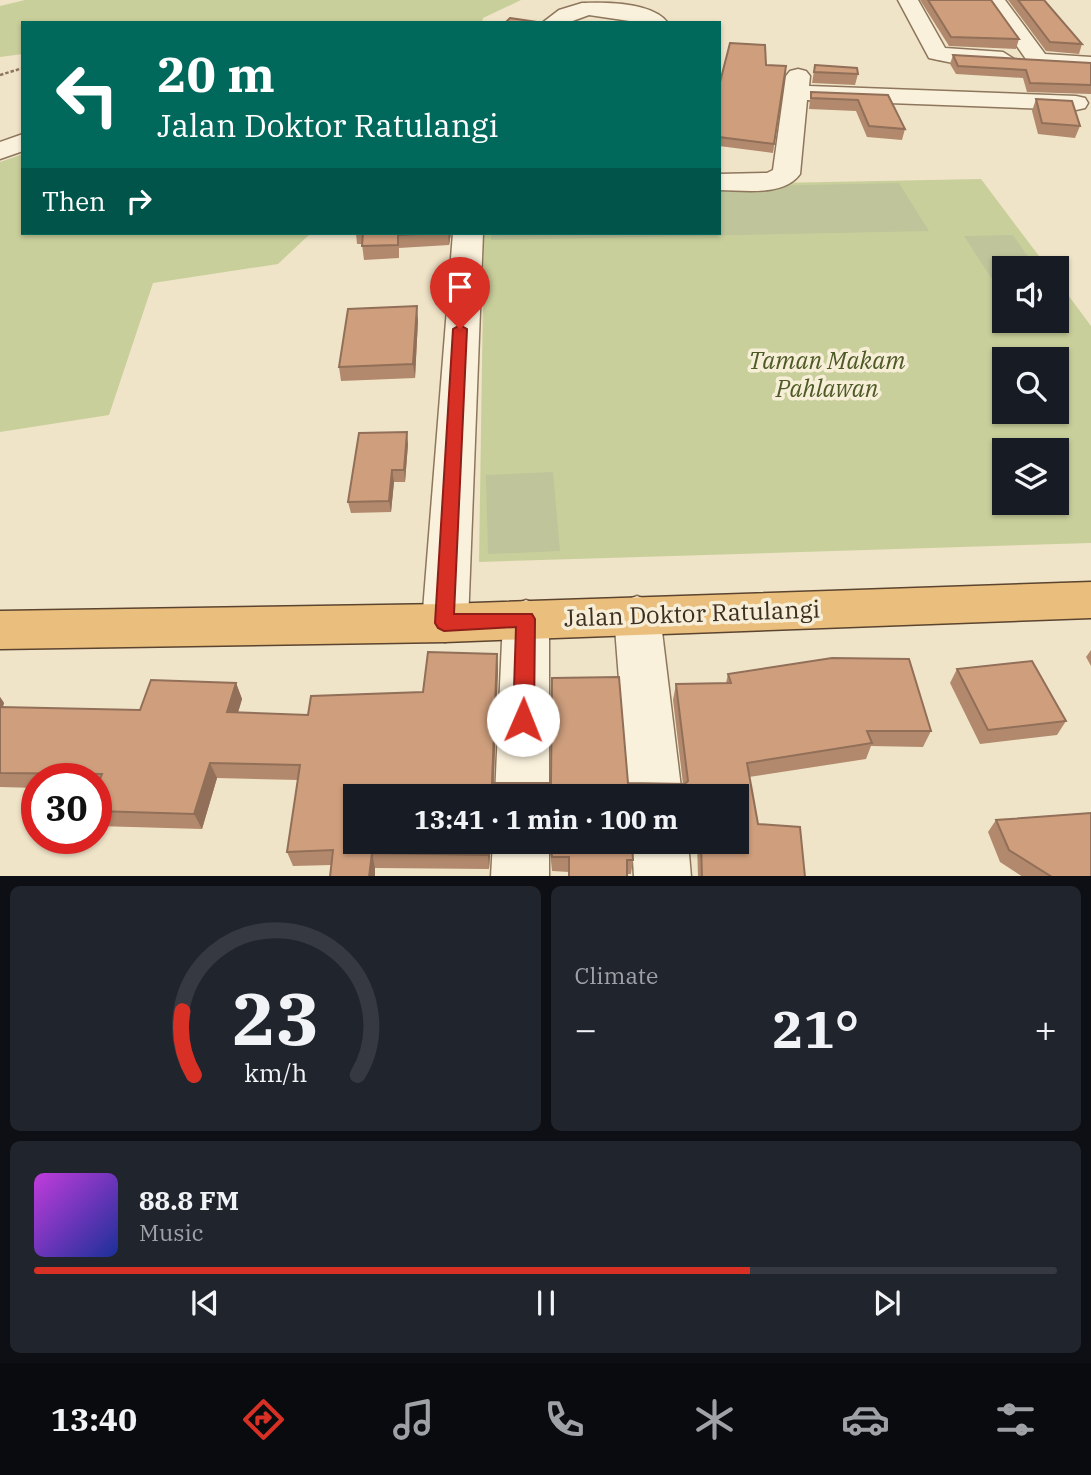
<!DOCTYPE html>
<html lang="en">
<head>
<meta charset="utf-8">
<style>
	:root { --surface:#171b24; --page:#20242c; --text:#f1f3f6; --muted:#9ea1a6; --line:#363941; --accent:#d93025 }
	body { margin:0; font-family:"IBM Plex Serif",serif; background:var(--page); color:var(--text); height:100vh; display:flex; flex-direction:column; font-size:26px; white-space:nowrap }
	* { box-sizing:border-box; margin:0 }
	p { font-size:23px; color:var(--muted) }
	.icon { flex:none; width:38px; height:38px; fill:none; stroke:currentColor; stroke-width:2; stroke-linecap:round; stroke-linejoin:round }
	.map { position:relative; height:876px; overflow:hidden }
	.details { display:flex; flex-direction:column; gap:10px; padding:10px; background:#0d0f14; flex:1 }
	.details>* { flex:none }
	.guide { position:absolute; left:21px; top:21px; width:700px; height:214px; border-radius:0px; box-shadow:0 2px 5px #0004; background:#00695c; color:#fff; overflow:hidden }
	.fabs { position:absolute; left:992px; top:256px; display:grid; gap:14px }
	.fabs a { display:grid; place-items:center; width:77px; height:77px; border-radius:0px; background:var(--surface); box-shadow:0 2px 5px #0004; font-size:35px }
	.speed { position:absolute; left:21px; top:763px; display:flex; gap:14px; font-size:35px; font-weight:700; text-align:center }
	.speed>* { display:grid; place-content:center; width:91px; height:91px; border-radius:50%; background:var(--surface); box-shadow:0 2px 5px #0004; line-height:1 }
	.speed .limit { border:10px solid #d22; background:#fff; color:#111 }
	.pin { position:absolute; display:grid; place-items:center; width:60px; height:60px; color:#fff; margin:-72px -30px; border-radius:50% 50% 50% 0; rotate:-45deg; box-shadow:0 0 7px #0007 }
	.pin .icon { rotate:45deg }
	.me { position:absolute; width:77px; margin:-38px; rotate:1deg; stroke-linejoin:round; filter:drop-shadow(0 0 5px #0008) }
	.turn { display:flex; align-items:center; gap:24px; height:147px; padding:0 21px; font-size:32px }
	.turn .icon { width:91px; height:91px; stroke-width:2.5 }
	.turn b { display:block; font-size:49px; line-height:60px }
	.then { display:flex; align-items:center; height:66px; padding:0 21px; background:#0003; gap:14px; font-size:26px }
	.big { font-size:52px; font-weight:800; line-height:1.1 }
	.details .widget { flex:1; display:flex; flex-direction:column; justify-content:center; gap:10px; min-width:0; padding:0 24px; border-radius:10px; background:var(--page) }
	.details .dial { align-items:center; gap:0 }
	.dial svg { height:182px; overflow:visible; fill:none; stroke:var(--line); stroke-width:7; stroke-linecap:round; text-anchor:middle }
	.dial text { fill:var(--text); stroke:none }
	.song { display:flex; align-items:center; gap:21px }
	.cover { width:84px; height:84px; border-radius:10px; background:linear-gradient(135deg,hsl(290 70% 55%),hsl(230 70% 35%)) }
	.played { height:7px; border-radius:4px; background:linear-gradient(90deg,var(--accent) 70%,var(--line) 70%) }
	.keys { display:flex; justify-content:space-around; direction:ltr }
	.heat { display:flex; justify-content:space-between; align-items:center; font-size:38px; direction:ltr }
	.details .tiles { flex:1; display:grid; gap:10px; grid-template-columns:1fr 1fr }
	.widget:last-child { grid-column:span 2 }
	.trip { position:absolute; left:343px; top:784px; width:406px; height:70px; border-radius:0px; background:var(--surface); box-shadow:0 2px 5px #0004; font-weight:800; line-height:70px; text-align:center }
	.tabs { display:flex; height:112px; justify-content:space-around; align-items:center; background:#090b0e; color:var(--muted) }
	.tabs .icon { width:49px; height:49px }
	.tabs .selected { color:var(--accent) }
	.tabs b { font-size:32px; color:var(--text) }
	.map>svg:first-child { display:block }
	.green { fill:#c9cf9b; fill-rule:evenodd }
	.cemetery { fill:#bfc49a }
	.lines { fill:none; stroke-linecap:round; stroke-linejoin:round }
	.minor-casing { stroke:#8d765c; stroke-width:3 }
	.trunk-casing { stroke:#5b4430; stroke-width:3 }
	.path { stroke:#8d765c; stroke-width:2.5; stroke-dasharray:3.5 2; stroke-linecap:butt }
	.minor { fill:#faf1dc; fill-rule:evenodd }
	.trunk { fill:#eabe7c; fill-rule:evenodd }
	.wall { fill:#b2896c }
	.shaded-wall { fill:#916f58 }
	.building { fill:#cf9f7d; stroke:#916f58; stroke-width:2 }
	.route { fill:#d93025; stroke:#8d1f18; stroke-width:2 }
	.labels { text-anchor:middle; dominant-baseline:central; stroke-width:7; stroke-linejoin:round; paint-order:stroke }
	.park-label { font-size:24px; font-style:italic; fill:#4d5a26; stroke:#f7eed8 }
	.street-label { font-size:24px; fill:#3d2e20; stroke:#f7eed8 }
</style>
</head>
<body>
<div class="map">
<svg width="1091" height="877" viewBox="0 0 1091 877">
	<rect width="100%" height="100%" fill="#f0e4c8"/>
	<g class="green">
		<path d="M25 0H521L483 18 482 23H23V54L0 57V6Z"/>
		<path d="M23 154V233H311L278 264 153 283 109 415 0 432V162Z"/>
		<path d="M981 179 1048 268H1004V320H1057V280L1091 326V543L479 562 484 233H719V184ZM1004 359H1057V411H1004ZM1004 450H1057V502H1004Z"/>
	</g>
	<g class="cemetery">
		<path d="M899 183 929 231 491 240V233H719V187Z"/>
		<path d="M1013 235 1036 268H1004V293H1001L964 236Z"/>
		<path d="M553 472 560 551 488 554 486 475Z"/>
	</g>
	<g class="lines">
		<g class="minor-casing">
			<g id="minor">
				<path d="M898 0H918L945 48 1003 52 1014 59C1003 74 946 62 929 58Z"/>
				<path d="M985 0H1005L1045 54 1091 57V71L1030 65Z"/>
				<path d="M582 3C606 2 653 2 668 23H643L589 15 567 23H542L559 10Z"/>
				<path d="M798 69 806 71 810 76 809 86 1076 96 1085 98 1088 103 1085 108 1076 110 807 100 800 174C784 197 743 190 719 190V174L767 173 773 170 786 76 790 71Z"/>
				<path d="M23 134V151L0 159V142Z"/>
				<path d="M453 233H483L468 623 461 636 445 642 429 636 422 623Z"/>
				<path d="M637 596 653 602 660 615 682 796H628L614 615 621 602Z"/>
				<path d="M526 600 542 606 549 619V796H495L503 619 510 606Z"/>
				<path d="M493 842H549V877H491Z"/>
				<path d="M632 842H688L691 877H634Z"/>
			</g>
		</g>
		<g class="trunk-casing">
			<path id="trunk" d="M1091 582V618L445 642 0 649V611L445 604Z"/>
		</g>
		<path class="path" d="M0 75 23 68"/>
		<use href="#minor" class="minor"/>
		<use href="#trunk" class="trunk"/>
	</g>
	<g class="wall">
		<path d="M920 0H991L1019 39 1016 49 949 46Z"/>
		<path d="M1008 0H1044L1082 44 1079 54 1046 51Z"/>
		<path d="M953 55 1091 63V94L1027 92 1023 78 956 74 950 64Z"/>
		<path d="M766 65 786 66 773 153 719 146V86Z"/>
		<path d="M815 65 858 74 855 85 812 83Z"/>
		<path d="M811 92 888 95 905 129 902 140 867 137 856 111 809 109Z"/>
		<path d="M1036 99 1080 126 1075 138 1038 134 1032 111Z"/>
		<path d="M356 233H451L449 245 399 248V258L364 260 362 244H357Z"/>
		<path d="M418 320 415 378 341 381 339 367Z"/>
		<path d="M408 444 405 482H394L391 512 351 513 348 502Z"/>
		<path d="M1091 650V666L1086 657Z"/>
		<path d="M497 654 498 670 494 783 683 784 673 700 676 684 726 683 728 674 931 731 923 747 871 746 866 759 749 777 758 824 805 877H698L697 842H737V796H355L491 842 489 869 375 868 331 865 293 866 287 852 298 780 217 778 202 829 97 826 96 824V779H37V788L0 787V697L4 703 3 707 140 710 236 683 242 699 238 713 308 715 423 692Z"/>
		<path d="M957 669 1066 721 1057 735 980 744 950 683Z"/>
		<path d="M996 820 1091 877H1023L1000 862 988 832Z"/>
		<path d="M549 842H632L633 860 631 874H627V877H569V872L552 871Z"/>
	</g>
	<g class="shaded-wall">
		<path d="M448 233H451L449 245Z"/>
		<path d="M417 306 418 320 415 378 413 364Z"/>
		<path d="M407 432 408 444 405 482 404 470Z"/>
		<path d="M392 470 394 482 391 512 389 501Z"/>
		<path d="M497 654 498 670 493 796 492 783Z"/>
		<path d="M236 683 242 699 233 728 227 712Z"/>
		<path d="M0 697 4 703 0 714Z"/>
		<path d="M210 763 217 778 202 829 194 814Z"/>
		<path d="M489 842H491L489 869 488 855Z"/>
		<path d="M372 853 375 868V877H369Z"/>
	</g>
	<g class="building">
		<path d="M928 0H991L1019 39 951 37Z"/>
		<path d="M1018 0H1044L1082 44 1050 42Z"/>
		<path d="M510 18 544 23H505Z"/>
		<path d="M730 43 765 45 766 65 786 66 774 144 719 137V86Z"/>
		<path d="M953 55 1091 63V85L1030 83 1026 70 958 66Z"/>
		<path d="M815 65 857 68 858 74 814 72Z"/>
		<path d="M811 92 888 95 905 129 869 126 858 100 811 98Z"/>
		<path d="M1036 99 1072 101 1080 126 1042 123Z"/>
		<path d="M363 233H439L398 235V245L362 246Z"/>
		<path d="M417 306 413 364 339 367 348 309Z"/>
		<path d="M407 432 404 470H392L389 501 348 502 359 433Z"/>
		<path d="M428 652 497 654 492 783H551L552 678 619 677 628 783 685 784 688 781 676 684 731 683 728 674 832 658 909 659 931 731H867L872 743 747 763 758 824 800 827 805 877H702L701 842H737V796H355V842H489L488 855 372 853 369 877H330L333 850 287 852 300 765 210 763 194 814 96 811V789L102 774 0 773V707L140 710 151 680 236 683 227 712 308 715 311 696 423 692Z"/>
		<path d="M1032 661 1066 721 988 730 957 669Z"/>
		<path d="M1091 813V877H1052L1009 850 996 820Z"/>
		<path d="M550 842H632L633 860H627V877H569V857H552Z"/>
	</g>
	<path class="route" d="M460 325 467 329 454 614H532L535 619 534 720 531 727 523 730 516 727 513 720 516 627 444 631 438 628 435 623 453 329Z"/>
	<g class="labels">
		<g class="park-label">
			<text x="827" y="360">Taman Makam<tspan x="827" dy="28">Pahlawan</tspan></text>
		</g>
		<g class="street-label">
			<text transform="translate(692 613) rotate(-2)">Jalan Doktor Ratulangi</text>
		</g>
	</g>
</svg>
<div class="fabs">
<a><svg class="icon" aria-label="sound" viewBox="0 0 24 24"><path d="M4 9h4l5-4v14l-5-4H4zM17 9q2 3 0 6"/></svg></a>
<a><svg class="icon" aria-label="search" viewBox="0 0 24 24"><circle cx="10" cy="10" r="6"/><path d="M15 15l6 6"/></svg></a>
<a><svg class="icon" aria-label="layers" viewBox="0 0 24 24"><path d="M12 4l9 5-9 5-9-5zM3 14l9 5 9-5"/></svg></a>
</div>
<div class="speed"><div class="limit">30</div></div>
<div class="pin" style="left:460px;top:329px;background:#d93025"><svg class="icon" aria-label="arrive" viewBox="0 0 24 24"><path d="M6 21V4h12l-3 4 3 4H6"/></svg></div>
<svg class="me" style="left:523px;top:720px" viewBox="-20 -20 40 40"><circle r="19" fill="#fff"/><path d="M0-13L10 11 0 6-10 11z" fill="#d93025"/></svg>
<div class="trip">13:41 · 1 min · 100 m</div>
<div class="guide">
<div class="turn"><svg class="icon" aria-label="left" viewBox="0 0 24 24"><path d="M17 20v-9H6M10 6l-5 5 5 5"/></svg><div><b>20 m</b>Jalan Doktor Ratulangi</div></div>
<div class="then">Then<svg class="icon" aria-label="right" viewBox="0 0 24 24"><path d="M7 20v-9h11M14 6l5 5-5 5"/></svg></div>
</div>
</div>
<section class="details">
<div class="tiles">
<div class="widget dial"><svg viewBox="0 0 100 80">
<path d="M14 69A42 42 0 1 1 86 69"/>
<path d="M14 69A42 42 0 0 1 9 41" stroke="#d93025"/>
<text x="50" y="56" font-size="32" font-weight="700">23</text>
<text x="50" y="72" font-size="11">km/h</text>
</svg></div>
<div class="widget"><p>Climate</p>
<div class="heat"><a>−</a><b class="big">21°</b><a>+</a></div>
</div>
<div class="widget">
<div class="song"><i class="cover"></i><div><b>88.8 FM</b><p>Music</p></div></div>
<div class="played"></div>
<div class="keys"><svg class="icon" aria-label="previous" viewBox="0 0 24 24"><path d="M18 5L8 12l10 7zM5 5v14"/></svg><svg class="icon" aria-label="pause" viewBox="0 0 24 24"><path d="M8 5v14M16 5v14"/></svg><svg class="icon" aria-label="next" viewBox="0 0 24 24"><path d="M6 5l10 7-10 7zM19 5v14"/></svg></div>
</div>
</div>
</section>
<nav class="tabs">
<b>13:40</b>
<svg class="icon selected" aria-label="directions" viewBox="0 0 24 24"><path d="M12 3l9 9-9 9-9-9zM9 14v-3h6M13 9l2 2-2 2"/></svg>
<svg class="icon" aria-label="music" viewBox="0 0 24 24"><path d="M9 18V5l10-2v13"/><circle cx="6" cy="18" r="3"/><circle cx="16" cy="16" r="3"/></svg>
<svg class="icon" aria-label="phone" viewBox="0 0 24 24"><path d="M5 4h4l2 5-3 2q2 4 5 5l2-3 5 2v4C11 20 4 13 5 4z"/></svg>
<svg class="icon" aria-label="climate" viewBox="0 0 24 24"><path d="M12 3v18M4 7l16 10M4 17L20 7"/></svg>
<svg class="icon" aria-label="car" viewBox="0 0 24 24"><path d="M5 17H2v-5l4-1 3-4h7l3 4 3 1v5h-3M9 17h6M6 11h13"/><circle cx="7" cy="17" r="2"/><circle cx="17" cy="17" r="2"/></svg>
<svg class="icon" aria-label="filters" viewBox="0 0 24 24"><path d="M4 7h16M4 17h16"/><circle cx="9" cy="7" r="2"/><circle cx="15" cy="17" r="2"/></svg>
</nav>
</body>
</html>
